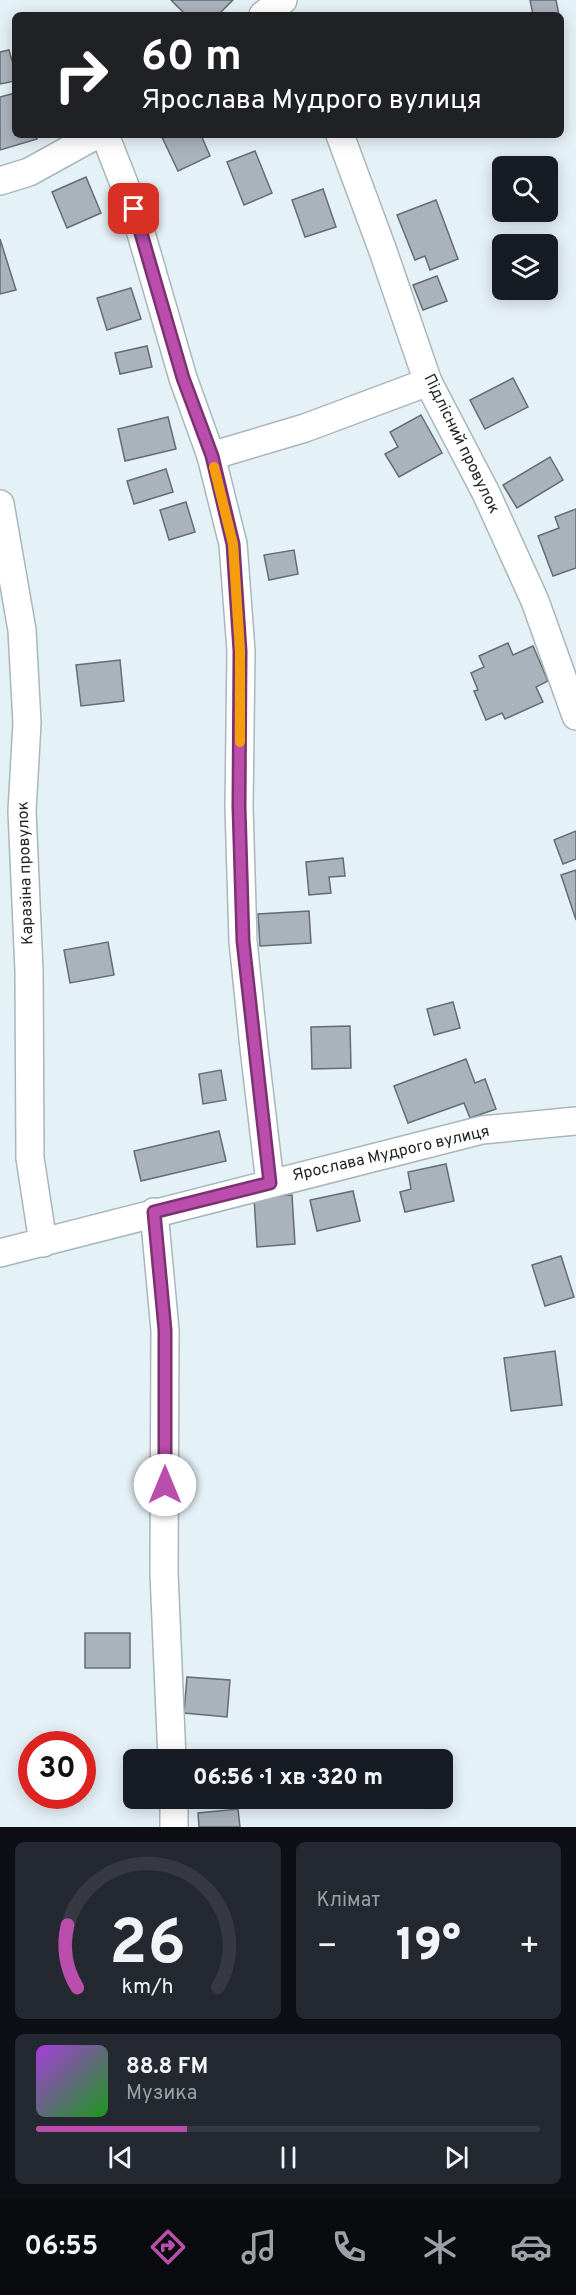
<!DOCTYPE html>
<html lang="uk">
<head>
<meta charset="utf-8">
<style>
	:root { --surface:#171b24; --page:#242831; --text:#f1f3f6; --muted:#9ea1a6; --line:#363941; --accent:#bb4ead }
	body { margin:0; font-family:Overpass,sans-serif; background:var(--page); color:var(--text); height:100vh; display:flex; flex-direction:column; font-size:22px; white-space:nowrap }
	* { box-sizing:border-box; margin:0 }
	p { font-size:20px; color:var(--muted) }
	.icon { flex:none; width:33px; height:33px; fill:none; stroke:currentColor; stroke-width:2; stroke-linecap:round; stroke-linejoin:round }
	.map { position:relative; height:1827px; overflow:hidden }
	.details { display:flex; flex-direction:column; gap:15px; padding:15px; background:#0d0f14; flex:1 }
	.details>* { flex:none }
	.guide { position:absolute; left:12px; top:12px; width:552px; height:126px; border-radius:9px; box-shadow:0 3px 15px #0003; background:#202124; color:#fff; overflow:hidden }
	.fabs { position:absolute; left:492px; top:156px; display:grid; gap:12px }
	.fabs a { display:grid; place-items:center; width:66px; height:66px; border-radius:9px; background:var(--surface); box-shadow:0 3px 15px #0003; font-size:30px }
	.speed { position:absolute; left:18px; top:1731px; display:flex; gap:12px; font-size:30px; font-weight:700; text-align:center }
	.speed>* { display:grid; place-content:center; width:78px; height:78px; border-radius:50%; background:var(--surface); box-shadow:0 3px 15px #0003; line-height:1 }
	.speed .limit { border:9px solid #d22; background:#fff; color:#111 }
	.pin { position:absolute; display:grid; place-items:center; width:51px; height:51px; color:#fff; margin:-26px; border-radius:12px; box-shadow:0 3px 9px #0006 }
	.me { position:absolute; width:66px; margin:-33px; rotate:0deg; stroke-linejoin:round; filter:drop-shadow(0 0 4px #0008) }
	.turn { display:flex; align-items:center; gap:21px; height:126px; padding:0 30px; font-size:27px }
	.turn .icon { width:78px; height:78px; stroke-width:2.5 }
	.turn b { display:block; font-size:42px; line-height:51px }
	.big { font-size:45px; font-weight:800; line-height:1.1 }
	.details .card { flex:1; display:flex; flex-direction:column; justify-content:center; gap:9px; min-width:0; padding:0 21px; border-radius:9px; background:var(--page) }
	.details .dial { align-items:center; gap:0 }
	.dial svg { height:156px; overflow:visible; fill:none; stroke:var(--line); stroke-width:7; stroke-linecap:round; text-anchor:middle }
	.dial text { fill:var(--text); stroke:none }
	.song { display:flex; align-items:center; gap:18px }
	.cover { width:72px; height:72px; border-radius:9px; background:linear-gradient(135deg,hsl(280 70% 55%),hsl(120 70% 35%)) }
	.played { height:6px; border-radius:3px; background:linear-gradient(90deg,var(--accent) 30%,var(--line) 30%) }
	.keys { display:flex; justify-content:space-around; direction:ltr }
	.heat { display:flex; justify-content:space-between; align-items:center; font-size:33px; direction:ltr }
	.details .tiles { flex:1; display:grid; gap:15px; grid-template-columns:1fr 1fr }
	.card:last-child { grid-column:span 2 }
	.trip { position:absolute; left:123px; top:1749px; width:330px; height:60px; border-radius:9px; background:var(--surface); box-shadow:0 3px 15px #0003; font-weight:800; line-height:60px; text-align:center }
	.dock { display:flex; height:96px; justify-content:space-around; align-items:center; background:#090b0e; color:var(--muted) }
	.dock .icon { width:42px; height:42px }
	.dock .active { color:var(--accent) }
	.dock b { font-size:27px; color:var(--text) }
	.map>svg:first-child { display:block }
	.building { fill:#aab3bc; stroke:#646c74; stroke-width:1.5 }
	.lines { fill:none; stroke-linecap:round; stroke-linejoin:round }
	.minor-casing { stroke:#a9b6bb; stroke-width:30 }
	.minor { stroke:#fff; stroke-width:27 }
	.route-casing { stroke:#7a3370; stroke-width:15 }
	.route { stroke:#bb4ead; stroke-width:10 }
	.slow { stroke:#f59e0b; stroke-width:10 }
	.labels { text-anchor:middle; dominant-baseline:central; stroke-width:4.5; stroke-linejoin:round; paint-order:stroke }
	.street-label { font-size:16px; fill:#1f2325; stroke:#fff }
</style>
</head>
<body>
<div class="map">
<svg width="576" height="1827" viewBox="0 0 576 1827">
	<rect width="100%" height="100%" fill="#e4f1f7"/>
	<g class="building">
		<path d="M171 0H233L218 15H186Z"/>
		<path d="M530 0H556L559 15H533Z"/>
		<path d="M9 50 15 71V81L0 84V52Z"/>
		<path d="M15 93V135H36L37 139 0 150V97Z"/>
		<path d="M161 135H201L210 156 178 171Z"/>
		<path d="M255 151 272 193 244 205 227 162Z"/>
		<path d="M86 177 101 213 67 228 52 192Z"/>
		<path d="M323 189 336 227 305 237 292 200Z"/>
		<path d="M436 200 458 259 430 270 425 256 415 260 397 215Z"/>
		<path d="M0 239 16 290 0 294Z"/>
		<path d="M437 276 447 301 423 310 413 285Z"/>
		<path d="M131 288 141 319 107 330 97 298Z"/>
		<path d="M147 346 152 367 120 374 115 353Z"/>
		<path d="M513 378 528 407 485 429 470 400Z"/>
		<path d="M421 415 442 453 399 477 385 454 398 447 390 432Z"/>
		<path d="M168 417 176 449 125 461 118 429Z"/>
		<path d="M550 457 563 480 517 508 503 485Z"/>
		<path d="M166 469 173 492 134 504 127 481Z"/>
		<path d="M186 502 195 532 169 540 160 510Z"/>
		<path d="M576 509V568L553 576 538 536 559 528 555 517Z"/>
		<path d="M294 550 298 574 269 580 264 555Z"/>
		<path d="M508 643 513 655 533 646 548 681 536 687 543 702 505 719 502 713 486 720 474 691 478 690 471 673 484 667 479 656Z"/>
		<path d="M120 660 124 701 81 706 76 665Z"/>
		<path d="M576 831V859L563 864 554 840Z"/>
		<path d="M343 858 345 876 329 877 331 893 309 895 306 862Z"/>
		<path d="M576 870V920L561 875Z"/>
		<path d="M309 911 311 943 260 946 258 914Z"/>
		<path d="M108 942 114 975 70 983 64 950Z"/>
		<path d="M453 1002 460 1028 434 1035 427 1009Z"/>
		<path d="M350 1026 351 1068 312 1069 311 1027Z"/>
		<path d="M466 1059 475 1083 485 1079 496 1109 470 1118 464 1103 408 1123 394 1086Z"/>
		<path d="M221 1070 226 1100 203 1104 199 1074Z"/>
		<path d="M219 1131 226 1161 141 1181 134 1151Z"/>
		<path d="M446 1164 454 1201 405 1212 400 1192 411 1189 408 1172Z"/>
		<path d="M353 1191 360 1221 317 1231 310 1200Z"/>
		<path d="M292 1195 295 1244 257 1247 254 1197Z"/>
		<path d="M561 1256 574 1297 545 1306 532 1265Z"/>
		<path d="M555 1351 562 1405 511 1411 504 1358Z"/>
		<rect x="85" y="1633" width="45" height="35"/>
		<path d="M187 1677 230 1680 227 1717 184 1713Z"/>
		<path d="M238 1809 240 1827H199L198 1813Z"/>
	</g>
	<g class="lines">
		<g class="minor-casing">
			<g id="minor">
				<path d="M263 15 283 0"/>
				<path d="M105 135 134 209 183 378 211 456 233 544 241 651 239 807 243 941 254 1048 270 1183"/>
				<path d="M340 135 383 251 428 382 486 493 535 601 576 716"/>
				<path d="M0 181 29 172 96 135"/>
				<path d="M211 456 305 428 428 382"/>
				<path d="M0 504 22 630 27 723 22 811 29 971 30 1158 43 1243"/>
				<path d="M154 1212 165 1330 164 1573 172 1760"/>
				<path d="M0 1253 482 1130 576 1121"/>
				<path d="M174 1798V1827"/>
			</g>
		</g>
		<use href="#minor" class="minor"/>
	</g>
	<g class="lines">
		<g class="route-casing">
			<path id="route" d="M134 209 183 378 212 456 233 544 240 651 239 807 243 941 270 1183 154 1212 165 1330V1485"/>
		</g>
		<use href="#route" class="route"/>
		<path class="slow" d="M214 467 233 544 240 651V742"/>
	</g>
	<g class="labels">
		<g class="street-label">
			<text transform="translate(461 444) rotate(64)">Підлісний провулок</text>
			<text transform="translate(26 873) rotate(-92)">Каразіна провулок</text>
			<text transform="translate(391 1154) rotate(-13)">Ярослава Мудрого вулиця</text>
		</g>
	</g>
</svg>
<div class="fabs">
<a><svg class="icon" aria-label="search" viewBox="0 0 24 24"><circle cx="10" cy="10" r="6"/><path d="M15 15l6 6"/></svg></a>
<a><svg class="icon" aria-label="layers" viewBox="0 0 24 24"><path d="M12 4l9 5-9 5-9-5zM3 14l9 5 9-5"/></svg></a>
</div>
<div class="speed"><div class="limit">30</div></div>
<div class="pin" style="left:134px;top:209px;background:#d93025"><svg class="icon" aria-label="arrive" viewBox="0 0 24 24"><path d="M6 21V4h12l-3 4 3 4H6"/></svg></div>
<svg class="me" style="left:165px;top:1485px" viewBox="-20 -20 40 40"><circle r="19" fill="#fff"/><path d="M0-13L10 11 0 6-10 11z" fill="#bb4ead"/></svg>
<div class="trip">06:56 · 1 хв · 320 m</div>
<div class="guide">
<div class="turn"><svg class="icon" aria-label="right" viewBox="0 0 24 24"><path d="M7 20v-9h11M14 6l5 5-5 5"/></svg><div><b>60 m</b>Ярослава Мудрого вулиця</div></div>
</div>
</div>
<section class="details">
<div class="tiles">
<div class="card dial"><svg viewBox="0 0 100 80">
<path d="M14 69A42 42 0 1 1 86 69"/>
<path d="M14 69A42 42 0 0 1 9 37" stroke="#bb4ead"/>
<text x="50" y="56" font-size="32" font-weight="700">26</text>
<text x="50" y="72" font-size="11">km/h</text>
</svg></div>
<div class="card"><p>Клімат</p>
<div class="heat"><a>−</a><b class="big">19°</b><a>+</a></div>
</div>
<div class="card">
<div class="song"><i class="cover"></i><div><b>88.8 FM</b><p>Музика</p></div></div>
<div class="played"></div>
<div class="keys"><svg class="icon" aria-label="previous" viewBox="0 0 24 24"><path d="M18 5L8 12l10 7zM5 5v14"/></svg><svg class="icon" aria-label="pause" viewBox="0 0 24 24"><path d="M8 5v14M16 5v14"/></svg><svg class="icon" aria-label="next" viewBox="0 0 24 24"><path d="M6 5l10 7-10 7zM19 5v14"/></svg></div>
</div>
</div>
</section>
<nav class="dock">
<b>06:55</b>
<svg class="icon active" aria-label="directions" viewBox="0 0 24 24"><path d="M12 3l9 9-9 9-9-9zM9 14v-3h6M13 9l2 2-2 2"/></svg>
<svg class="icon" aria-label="music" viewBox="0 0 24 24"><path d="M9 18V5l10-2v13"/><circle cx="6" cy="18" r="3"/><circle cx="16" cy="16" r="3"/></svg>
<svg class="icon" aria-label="phone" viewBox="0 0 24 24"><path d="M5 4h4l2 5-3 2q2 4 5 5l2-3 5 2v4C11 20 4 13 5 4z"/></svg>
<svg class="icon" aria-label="climate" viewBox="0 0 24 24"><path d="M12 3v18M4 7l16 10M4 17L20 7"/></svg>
<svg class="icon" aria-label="car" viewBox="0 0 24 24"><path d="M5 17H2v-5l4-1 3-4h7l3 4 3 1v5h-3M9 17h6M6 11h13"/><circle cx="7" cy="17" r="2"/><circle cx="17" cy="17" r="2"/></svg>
</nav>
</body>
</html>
